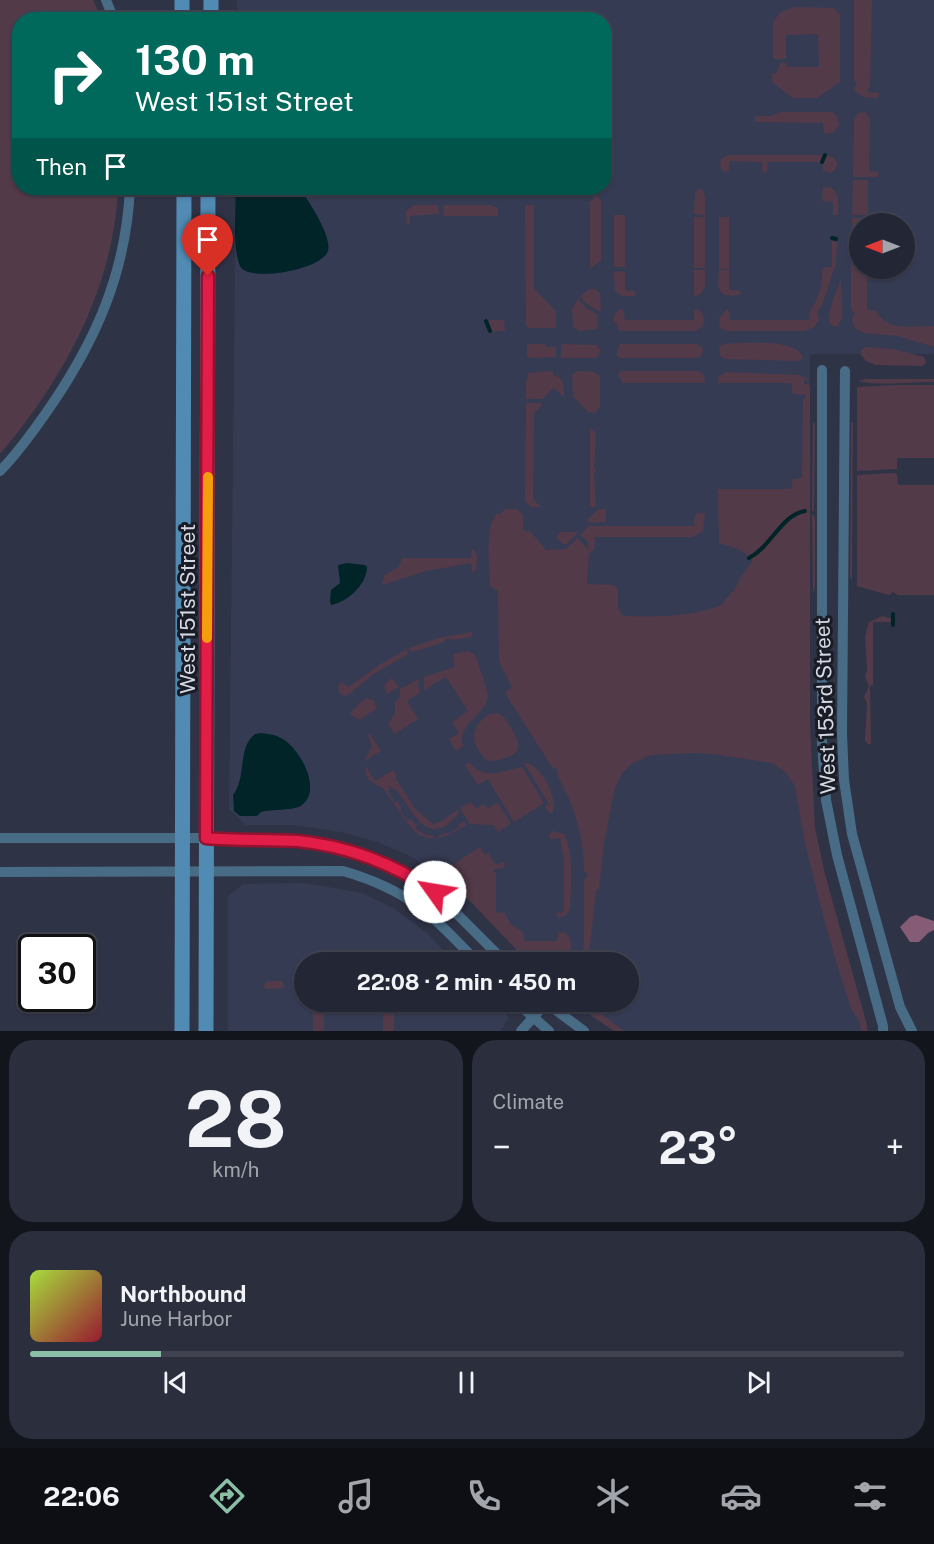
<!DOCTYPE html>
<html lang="en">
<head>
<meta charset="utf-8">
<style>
	:root { --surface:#232634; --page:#2b2e3c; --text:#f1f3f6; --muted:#a3a5ac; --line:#40434f; --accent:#8abfa5 }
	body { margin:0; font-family:"Public Sans",sans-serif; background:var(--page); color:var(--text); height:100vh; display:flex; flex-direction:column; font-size:22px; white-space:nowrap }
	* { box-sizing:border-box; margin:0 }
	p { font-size:20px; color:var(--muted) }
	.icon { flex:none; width:33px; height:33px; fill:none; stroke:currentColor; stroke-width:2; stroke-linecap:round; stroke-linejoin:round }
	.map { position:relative; height:1031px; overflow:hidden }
	.details { display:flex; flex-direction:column; gap:9px; padding:9px; background:#13151d; flex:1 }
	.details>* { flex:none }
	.guide { position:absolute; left:12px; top:12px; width:600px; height:183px; border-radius:24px; box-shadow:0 2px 4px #0004,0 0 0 2px var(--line); background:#00695c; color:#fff; overflow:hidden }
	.needle { width:39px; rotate:270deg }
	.fabs { position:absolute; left:849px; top:213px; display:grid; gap:12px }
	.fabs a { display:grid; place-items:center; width:66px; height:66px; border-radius:50%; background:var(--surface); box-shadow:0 2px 4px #0004,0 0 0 2px var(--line); font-size:30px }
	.speed { position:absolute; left:18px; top:934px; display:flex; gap:12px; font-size:30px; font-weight:700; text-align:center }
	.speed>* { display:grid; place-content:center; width:78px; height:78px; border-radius:50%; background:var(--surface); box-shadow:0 2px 4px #0004,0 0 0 2px var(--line); line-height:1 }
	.speed .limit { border:3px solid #111; border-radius:9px; background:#fff; color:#111 }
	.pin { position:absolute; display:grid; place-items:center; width:51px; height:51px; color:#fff; margin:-62px -26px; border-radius:50% 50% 50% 0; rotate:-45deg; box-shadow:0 0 6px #0007 }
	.pin .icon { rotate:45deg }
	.me { position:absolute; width:66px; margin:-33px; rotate:302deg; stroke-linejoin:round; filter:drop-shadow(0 0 4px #0008) }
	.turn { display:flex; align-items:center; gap:21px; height:126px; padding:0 24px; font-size:27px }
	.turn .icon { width:78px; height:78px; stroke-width:2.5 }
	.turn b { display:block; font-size:42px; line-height:51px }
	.then { display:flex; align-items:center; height:57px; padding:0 24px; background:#0003; gap:12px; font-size:22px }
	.big { font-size:45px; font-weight:700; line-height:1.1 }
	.details .widget { flex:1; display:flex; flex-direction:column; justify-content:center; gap:9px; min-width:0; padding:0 21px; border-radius:24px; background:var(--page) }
	.details .dial { align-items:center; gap:0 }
	.dial b { font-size:78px; line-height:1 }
	.song { display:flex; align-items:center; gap:18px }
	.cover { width:72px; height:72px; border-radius:9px; background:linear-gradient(135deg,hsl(80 70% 55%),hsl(350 70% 35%)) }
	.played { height:6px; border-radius:3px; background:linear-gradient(90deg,var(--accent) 15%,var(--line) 15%) }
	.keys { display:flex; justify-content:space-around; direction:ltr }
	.heat { display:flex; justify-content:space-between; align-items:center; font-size:33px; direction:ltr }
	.details .tiles { flex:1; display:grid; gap:9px; grid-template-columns:1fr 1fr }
	.widget:last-child { grid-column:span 2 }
	.trip { position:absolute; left:294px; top:952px; width:345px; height:60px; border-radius:30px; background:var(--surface); box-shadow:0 2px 4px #0004,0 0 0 2px var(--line); font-weight:700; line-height:60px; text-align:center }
	.tabs { display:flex; height:96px; justify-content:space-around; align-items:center; background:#0e0f15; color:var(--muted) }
	.tabs .icon { width:42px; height:42px }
	.tabs .current { color:var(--accent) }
	.tabs b { font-size:27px; color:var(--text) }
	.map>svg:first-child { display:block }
	.built { fill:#363b54; fill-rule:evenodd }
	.green { fill:#533a49 }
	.forest { fill:#855b75 }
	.water { fill:#012428 }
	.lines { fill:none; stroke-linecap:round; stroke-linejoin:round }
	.stream { stroke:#012428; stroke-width:4 }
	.street { stroke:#496c86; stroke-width:10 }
	.secondary { stroke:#518bb3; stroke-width:15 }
	.route-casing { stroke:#92132f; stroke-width:15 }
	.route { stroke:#e11d48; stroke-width:10 }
	.slow { stroke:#f59e0b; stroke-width:10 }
	.labels { text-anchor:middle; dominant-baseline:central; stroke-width:6; stroke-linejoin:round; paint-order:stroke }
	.street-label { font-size:21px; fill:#d5d9e5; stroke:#191c24 }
</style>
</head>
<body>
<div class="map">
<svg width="934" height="1031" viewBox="0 0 934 1031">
	<rect width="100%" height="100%" fill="#2f3346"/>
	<g class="built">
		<path d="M237 0H934V354H810L808 651 809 752 815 831 819 855 866 1031H617L573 1002H628V963H530L479 909 447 880 410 856 377 842 341 832 293 825H246L229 809 236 188H604V20L237 19ZM860 224H904V268H860Z"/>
		<path d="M305 883 362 893 393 908 428 934 455 963H304V1002H492L509 1017 501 1031H228V896L243 884Z"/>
	</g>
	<g class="green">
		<path d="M0 0H93L102 19 20 20V188H118C114 287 64 379 0 454Z"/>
		<path d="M854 0H872L870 88 868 89V92L880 93 877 98 863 97 854 90 857 81H854Z"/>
		<path d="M795 7 834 8 840 15V82L817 98H793L772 82V74L777 73 780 63H786L787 67H819L818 34 786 35V59H773V22L781 12Z"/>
		<path d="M782 112H832L838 117 839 125 834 132 824 134 823 123 755 122V116H770Z"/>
		<path d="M865 112 870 118 869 171 879 172 878 177H853L854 120 858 113Z"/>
		<path d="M824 155 821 162H768L767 171 765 173 762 170V162L730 161 729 170 727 172 722 170 720 165 721 159 728 155Z"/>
		<path d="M826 155 833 157 838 163 835 170 830 173 823 170V162Z"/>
		<path d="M853 180H868V215H852Z"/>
		<path d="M829 187C841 192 838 204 838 215H833V202L822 201 823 188Z"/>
		<path d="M459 188H504L509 193C492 191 475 192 459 188Z"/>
		<path d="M701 188 705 195V215L694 214 695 192Z"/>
		<path d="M593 191 601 201V260L590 269V201H593Z"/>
		<path d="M414 205H438L439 214 410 216V224L407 225 406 211Z"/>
		<path d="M445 205H490L498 208V216H444L443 206Z"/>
		<path d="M525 205H534V289L555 310 556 309V328H530L526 325Z"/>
		<rect x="614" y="215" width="11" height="52"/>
		<rect x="694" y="217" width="11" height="51"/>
		<rect x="719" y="217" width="10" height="52"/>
		<path d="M852 218H868V223L860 224V268L867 269V310L877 311C885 332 915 326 934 326V347L898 336 863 333 854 327 852 319 855 313 851 310V246L852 241H854L852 232Z"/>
		<path d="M832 241H836L838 244 835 266 821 308 817 310 819 320 814 327 805 331H727L720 328 719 318 727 309 729 311 730 320H809C810 305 814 308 818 296 822 288 822 279 822 270L825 267H832Z"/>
		<path d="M694 270H705C705 281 708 294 694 296Z"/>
		<path d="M719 270H729V290H738L741 293 739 295C716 298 718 289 719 270Z"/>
		<path d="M622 271 625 272V290L634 291 636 294 634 296H622L615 291 614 272Z"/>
		<path d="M841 280 842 317 838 326 834 327 829 323C829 308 835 294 841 280Z"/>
		<path d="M589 289H595L600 293 601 312 588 305 580 297Z"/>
		<path d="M578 299 586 308 597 314 598 329 580 331 573 327 572 309Z"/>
		<path d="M623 309 625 320H694V311L697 309C707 315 706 326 696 331H620L618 329 617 323H614V316L619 310Z"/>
		<path d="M490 320H504L505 331H490L487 322Z"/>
		<path d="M529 344H545L546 347H556V357L528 358 527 356V345Z"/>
		<path d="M561 344 597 345 601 351 599 355 595 358H561Z"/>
		<path d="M620 344H696L701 346 703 350 702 355 697 358H620L617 356 618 347Z"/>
		<path d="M724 344C741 343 798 338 803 358L798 361 725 359 721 357 719 352 720 346Z"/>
		<path d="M866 347 893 349 924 357 926 363 922 366 875 365 866 361 861 355V350Z"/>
		<path d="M553 371V375C565 377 564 387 564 397L554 388 542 399H526V381L529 376 527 373Z"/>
		<path d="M577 371 594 372 600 376V406L595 413 588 412 573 396 572 375Z"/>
		<path d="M621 371H698L704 375 705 383H623L618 375Z"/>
		<path d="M727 372 798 375 811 380H804V384L810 385V724L815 828 825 874 867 1025V1031H861L859 1021 851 1008 838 968 819 900 805 843 795 786 786 773 772 763 712 754 695 753 651 755 631 764 622 773 615 787 604 843 599 888 596 891 588 963H582L584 942V880L588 874 584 871C584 847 579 824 570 801 565 789 557 778 557 768L554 769 552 767 505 693 512 687 499 661 498 591 490 586C490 566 484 529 497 513L499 515 505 509H517L523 515V529L526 532 530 531 546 550 566 549 577 538 589 550 587 541 580 535 589 526H694L695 514 705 513 703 531 693 537H595L594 549 589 554 587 584 614 585 618 589V608L623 616C656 617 691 617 722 605 726 597 734 592 737 585 741 576 746 569 753 561 743 549 733 547 719 543L718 489H791L793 479 802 478 803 401 806 395 793 394 791 383H718L719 376Z"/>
		<path d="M866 379H934V382C912 382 878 386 858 381Z"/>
		<path d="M896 385H934V458H897V469L857 471V387Z"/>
		<path d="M526 403H540L542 405 534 413 533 499 541 507H531L525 501Z"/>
		<path d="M813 422 815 424 814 511H812Z"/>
		<path d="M851 422H853L852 581 850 576Z"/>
		<path d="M590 428 596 433 594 467 596 471 594 473 596 507H590Z"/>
		<path d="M894 473 897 474 898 485H934V595H898L893 592 889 595 857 586V475Z"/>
		<path d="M599 509H606V522L590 523 587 520Z"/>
		<path d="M812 515H814L815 520V587L813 593Z"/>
		<path d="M560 532H578L567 544H563L556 537Z"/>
		<path d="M474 549C478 554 478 567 474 572L472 571 471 563 426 571 382 585 384 575 399 567 402 558H471L472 550Z"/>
		<path d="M882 616 892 619V622H873V685L870 686 871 743 869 745 865 740 867 703 864 697 869 686 865 677 867 669 865 636 869 622Z"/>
		<path d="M472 632V635L470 637 453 640 446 638 444 642 412 652 409 648 438 638Z"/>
		<path d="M407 649 408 654 372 675 348 695 344 696 340 694 338 687 341 682 349 687 379 665Z"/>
		<path d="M468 651 474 654 477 659C479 668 488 690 488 696 486 715 456 724 463 746L456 751 449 739 459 733 452 722 468 711 446 677 424 690V677L455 667 453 654Z"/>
		<path d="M392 678 399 687 387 694 384 685Z"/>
		<path d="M419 679 418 687 421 692 407 701 418 719 394 734 388 723 395 714V702L400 697V689Z"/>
		<path d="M366 698 374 700 377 708 359 720 351 715V712Z"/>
		<path d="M490 714C494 714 495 713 499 714 505 717 508 723 511 728 522 745 522 754 502 759 497 760 492 762 488 760 483 758 481 753 478 749 470 735 475 723 490 714Z"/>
		<path d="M370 734 381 751 364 761 372 747 368 735Z"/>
		<path d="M469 762C482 781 504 771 522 767L544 803 514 822 488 779 478 785 465 765Z"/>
		<path d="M524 763C528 763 530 763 533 766 544 772 559 802 552 813H549L545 806 549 804Z"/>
		<path d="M365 765 375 781 393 770 397 776 395 778 416 810 434 825 438 821 439 823 457 810 459 813C454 817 451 823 445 826 416 842 408 790 388 786L390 790 388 791 395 803 397 801 402 809 399 810 408 821 410 819 417 826 415 828 427 836 428 834 436 838 447 832 448 834 460 827 458 825 464 821 466 825C419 856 412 828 386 792 379 781 366 788 365 765Z"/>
		<path d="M471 802 476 809 483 804 488 808 498 803 511 824 498 832 493 825 470 824 460 808Z"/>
		<path d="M553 831 564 834C574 851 571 888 570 908 568 915 564 918 558 917L555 913 564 912V859L560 838 550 839V833Z"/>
		<path d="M480 847 485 855 488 853 496 865 503 862 505 863 504 868 493 869V872H496V912L505 913 511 925 523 932 524 941H557L558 932 566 933C574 941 571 953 567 963H529L469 900 444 878 457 862Z"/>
		<path d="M268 981H282L285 988 265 989 264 984Z"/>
		<path d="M313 1002 350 1004V1006H324V1031H313Z"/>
		<path d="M365 1002H394V1031H383V1006H365Z"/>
		<path d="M571 1002H585L624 1031H614Z"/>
	</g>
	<path class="forest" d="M916 915 934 921V930L928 933 919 942H910L900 927 910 917Z"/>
	<g class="water">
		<path d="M236 188H300C308 201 332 235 328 251 322 270 248 283 240 266 232 247 236 209 236 188Z"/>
		<path d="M347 563 365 565 367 567C367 584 348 602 331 605L330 601 331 590 340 583 338 565Z"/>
		<path d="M262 733C268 734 276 735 281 738 299 747 323 789 302 805 295 811 271 809 261 812L257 816H240L234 811 233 795C247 777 237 748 255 734Z"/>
	</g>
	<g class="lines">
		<g class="stream">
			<path d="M822 162 825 155"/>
			<path d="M832 238 836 239"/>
			<path d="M486 321 490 331"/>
			<path d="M749 558C772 546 781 515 805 511"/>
			<path d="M893 614V625"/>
		</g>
		<g class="street">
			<path d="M106 0 114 20"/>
			<path d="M822 370V743L826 800 837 855 883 1026V1031"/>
			<path d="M845 371 842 734 844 780 852 834 900 1007 912 1031"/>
			<path d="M0 471C17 454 32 433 46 413 95 343 126 274 130 188"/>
			<path d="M0 838H206L299 841 346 850 381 861 396 868 435 892 506 963"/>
			<path d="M0 872 343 871C409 890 432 915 478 963"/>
			<path d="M516 1002 549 1031"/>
			<path d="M545 1002 584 1031"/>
			<path d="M521 1031 546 1003"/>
		</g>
		<g class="secondary">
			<path d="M182 0V20"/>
			<path d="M211 0V20"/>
			<path d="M182 1031 184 188"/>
			<path d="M206 1031 208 188"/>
		</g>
	</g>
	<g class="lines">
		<g class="route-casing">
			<path id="route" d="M208 276 206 838C237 841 268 839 298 841 347 846 394 864 435 892"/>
		</g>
		<use href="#route" class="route"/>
		<path class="slow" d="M207 638 208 477"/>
	</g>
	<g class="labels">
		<g class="street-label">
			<text transform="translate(187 609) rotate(-90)">West 151st Street</text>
			<text transform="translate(825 706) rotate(-92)">West 153rd Street</text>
		</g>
	</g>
</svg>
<div class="fabs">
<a><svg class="needle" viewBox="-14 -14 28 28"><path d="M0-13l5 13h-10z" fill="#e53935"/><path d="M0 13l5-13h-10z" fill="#a3a5ac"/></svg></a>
</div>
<div class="speed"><div class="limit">30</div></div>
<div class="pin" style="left:208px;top:276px;background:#d93025"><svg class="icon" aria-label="arrive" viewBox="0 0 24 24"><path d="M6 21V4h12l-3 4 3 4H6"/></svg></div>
<svg class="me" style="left:435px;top:892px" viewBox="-20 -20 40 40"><circle r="19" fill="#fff"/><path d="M0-13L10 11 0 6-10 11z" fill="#e11d48"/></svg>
<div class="trip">22:08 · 2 min · 450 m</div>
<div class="guide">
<div class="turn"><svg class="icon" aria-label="right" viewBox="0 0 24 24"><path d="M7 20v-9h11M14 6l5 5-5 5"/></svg><div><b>130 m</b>West 151st Street</div></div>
<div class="then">Then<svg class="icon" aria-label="arrive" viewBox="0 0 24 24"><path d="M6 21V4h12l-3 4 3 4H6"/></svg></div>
</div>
</div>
<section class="details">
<div class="tiles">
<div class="widget dial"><b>28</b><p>km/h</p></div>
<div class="widget"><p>Climate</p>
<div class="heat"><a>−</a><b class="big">23°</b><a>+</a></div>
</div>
<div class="widget">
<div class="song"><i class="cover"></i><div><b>Northbound</b><p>June Harbor</p></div></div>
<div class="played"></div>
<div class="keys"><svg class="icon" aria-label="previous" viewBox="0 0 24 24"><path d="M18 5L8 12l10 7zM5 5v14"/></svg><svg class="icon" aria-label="pause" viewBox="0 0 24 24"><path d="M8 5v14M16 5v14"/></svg><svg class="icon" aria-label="next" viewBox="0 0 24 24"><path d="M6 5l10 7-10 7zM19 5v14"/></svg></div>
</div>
</div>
</section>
<nav class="tabs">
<b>22:06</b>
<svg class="icon current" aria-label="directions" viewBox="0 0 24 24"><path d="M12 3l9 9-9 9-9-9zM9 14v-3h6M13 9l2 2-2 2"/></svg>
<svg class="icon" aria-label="music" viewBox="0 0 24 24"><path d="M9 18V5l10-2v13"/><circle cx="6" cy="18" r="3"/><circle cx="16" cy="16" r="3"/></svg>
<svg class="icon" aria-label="phone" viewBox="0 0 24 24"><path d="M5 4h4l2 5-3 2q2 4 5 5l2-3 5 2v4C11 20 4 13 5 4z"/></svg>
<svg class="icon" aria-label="climate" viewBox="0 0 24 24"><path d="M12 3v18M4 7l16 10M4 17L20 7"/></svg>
<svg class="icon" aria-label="car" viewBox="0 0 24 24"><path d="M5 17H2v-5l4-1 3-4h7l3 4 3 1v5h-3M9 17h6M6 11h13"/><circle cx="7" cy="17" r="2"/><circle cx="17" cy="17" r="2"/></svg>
<svg class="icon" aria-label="filters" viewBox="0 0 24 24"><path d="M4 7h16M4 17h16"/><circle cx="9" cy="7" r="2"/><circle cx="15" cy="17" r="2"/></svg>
</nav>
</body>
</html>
